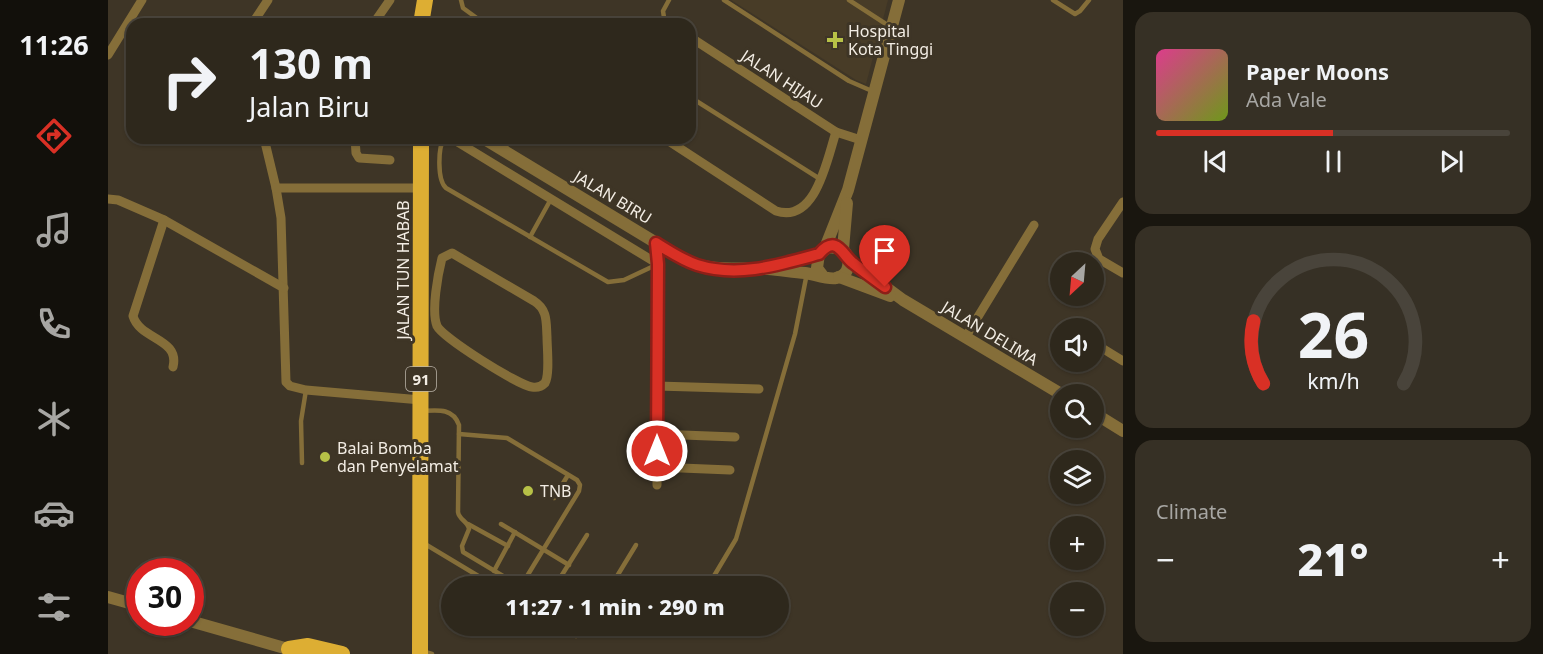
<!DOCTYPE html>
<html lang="en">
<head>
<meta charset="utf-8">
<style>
	:root { --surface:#2e281c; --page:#363025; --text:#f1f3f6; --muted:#a7a6a3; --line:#49443b; --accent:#d93025 }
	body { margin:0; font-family:"Noto Sans",sans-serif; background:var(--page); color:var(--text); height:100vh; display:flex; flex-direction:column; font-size:22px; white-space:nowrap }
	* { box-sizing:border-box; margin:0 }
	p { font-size:20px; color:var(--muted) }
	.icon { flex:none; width:33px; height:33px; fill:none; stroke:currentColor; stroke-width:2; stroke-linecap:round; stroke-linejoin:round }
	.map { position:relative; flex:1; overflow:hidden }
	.panel { display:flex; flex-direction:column; gap:12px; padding:12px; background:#19160f; width:420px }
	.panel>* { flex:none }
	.top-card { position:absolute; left:18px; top:18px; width:570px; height:126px; border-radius:18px; box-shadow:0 2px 4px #0004,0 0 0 2px var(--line); background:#2e281c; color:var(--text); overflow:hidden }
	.needle { width:39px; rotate:206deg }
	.tools { position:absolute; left:942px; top:252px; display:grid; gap:12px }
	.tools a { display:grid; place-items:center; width:54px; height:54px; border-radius:50%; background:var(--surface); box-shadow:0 2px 4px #0004,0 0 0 2px var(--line); font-size:30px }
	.speed { position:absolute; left:18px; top:558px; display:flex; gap:12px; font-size:30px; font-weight:700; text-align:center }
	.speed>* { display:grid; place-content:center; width:78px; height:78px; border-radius:50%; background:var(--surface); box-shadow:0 2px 4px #0004,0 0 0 2px var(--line); line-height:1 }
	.speed .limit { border:9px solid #d22; background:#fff; color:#111 }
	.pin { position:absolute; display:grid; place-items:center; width:51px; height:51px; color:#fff; margin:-62px -26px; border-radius:50% 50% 50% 0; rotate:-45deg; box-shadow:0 0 6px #0007 }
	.pin .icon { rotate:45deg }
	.me { position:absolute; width:66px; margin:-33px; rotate:0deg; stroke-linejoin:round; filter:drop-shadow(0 0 4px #0008) }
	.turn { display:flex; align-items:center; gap:21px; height:126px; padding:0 24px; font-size:27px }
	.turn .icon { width:78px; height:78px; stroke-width:2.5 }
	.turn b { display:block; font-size:42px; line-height:51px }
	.big { font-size:45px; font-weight:800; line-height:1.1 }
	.panel .tile { flex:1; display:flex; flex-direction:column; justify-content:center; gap:9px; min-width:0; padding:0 21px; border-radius:18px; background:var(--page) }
	.panel .dial { align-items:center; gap:0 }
	.dial svg { height:156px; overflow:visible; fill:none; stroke:var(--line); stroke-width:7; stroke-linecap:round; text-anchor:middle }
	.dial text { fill:var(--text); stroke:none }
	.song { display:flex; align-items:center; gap:18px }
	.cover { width:72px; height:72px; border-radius:9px; background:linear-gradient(135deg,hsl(330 70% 55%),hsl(80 70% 35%)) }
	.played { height:6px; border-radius:3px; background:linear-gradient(90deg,var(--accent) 50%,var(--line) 50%) }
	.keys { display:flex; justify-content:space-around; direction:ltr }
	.heat { display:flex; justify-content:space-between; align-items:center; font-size:33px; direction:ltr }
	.trip { position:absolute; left:333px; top:576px; width:348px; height:60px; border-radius:30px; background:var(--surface); box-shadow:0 2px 4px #0004,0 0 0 2px var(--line); font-weight:800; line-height:60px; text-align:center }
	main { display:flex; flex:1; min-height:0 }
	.dock { display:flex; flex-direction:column; width:108px; justify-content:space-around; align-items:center; background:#12100b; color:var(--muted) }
	.dock .icon { width:42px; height:42px }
	.dock .on { color:var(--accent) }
	.dock b { font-size:27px; color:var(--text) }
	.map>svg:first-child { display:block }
	.built { fill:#483c27 }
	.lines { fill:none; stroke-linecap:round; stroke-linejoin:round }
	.service { stroke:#856e39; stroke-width:4.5 }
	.minor { stroke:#856e39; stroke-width:9 }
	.tertiary { stroke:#856e39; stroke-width:12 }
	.trunk { stroke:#ddae33; stroke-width:16 }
	.route-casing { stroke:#8d1f18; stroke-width:15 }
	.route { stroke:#d93025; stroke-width:10 }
	.poi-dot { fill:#b7c147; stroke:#3e3526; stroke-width:2 }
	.labels { text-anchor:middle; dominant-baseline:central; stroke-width:6; stroke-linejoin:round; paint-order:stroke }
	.shield { fill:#3e3526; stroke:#bdb6ab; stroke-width:1.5 }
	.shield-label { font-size:15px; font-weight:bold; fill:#f3ede4 }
	.poi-label { font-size:16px; fill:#f3ede4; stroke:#3e3526; text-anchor:start }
	.street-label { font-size:16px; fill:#f3ede4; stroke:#3e3526 }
</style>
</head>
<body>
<main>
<nav class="dock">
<b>11:26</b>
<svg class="icon on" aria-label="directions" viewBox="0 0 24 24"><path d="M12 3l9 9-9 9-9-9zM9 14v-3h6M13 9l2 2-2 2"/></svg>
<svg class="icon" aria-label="music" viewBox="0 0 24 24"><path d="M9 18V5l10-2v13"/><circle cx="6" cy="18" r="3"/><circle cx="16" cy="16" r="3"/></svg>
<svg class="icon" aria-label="phone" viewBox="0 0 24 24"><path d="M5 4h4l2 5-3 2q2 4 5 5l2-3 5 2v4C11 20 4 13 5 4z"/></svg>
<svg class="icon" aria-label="climate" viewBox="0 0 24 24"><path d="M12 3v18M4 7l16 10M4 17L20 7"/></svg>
<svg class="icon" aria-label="car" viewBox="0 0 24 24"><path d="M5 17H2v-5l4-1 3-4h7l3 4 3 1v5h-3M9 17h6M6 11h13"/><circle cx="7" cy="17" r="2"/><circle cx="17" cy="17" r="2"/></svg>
<svg class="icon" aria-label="filters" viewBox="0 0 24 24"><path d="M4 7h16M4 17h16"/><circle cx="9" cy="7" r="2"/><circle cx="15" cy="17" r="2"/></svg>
</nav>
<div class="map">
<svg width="1015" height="654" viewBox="0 0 1015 654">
	<rect width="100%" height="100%" fill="#3e3526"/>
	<path class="built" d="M623 0H780L758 84 748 80Z"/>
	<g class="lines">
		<g class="service">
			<path d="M353 0 355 8 377 24"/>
			<path d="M616 0 741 81 764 91"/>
			<path d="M741 0 781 26"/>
			<path d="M945 0 967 14 972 11 981 0"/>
			<path d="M557 24 555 11 561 0"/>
			<path d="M582 97 712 179"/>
			<path d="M336 138C330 148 329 180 338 188L500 282 516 280 550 264"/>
			<path d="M422 237 443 199"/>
			<path d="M315 411C330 410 345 408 351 425L350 512C351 520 360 521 361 529L354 546 355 552 412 586"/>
			<path d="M351 434 399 438 469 480 472 485 471 491 413 586"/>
			<path d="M194 463 193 421 198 390"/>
			<path d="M446 498 460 475"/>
			<path d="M360 524 400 546"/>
			<path d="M393 524 461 565"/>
			<path d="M317 544 387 586"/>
			<path d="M386 571 407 532"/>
			<path d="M447 586 479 535"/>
			<path d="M503 586 528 545"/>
			<path d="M600 586 628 539 687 334 699 273"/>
			<path d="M451 626 468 636 474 634 480 626"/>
			<path d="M314 651 324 654"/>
		</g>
		<g class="minor">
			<path d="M144 24 160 0"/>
			<path d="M261 24 268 20 282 0"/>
			<path d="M582 37 728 132 753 140"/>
			<path d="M0 55 34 0"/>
			<path d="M156 138 168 188 173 218 178 382 182 386 198 390 313 400"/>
			<path d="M247 138 248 153 251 158 282 160"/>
			<path d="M343 138 550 264"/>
			<path d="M556 138 668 211C708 224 719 159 728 132"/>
			<path d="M168 188H313"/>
			<path d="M0 199 10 200 56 220 176 288"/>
			<path d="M1015 202 990 239 987 249 991 259 1015 273"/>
			<path d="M56 220 25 316C32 340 72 338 65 367"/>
			<path d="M548 243 550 264 549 485"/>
			<path d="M344 253 426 301C440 310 438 322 439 337 439 347 442 375 437 383 434 386 429 388 424 387 410 385 335 338 329 326 323 311 330 274 334 258Z"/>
			<path d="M857 338 926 225"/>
			<path d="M989 345 1015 361"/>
			<path d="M549 386 651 389"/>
			<path d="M549 434 627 437"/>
			<path d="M549 467 622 470"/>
		</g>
		<g class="tertiary">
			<path d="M375 138 578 261C607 272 630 267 660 269 672 270 685 272 697 273 705 274 721 280 728 278 743 275 743 259 735 249L721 247 711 254 709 268 715 276"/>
			<path d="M717 248 740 190 791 0"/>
			<path d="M735 249 739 203"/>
			<path d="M741 260 795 300 953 394"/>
			<path d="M666 267 711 254"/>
			<path d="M731 277 782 296"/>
			<path d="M986 413 1015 431"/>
			<path d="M0 597 32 606"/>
			<path d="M82 621 187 651"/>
		</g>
		<g class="trunk">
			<path d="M313 24 317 0"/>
			<path d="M181 649 200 646 234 654"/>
			<path d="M312 654 313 138"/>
		</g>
	</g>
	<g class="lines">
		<g class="route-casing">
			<path id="route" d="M549 451 550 264 548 243C561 251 574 260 589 265 630 278 671 265 711 254 729 233 735 256 745 263 755 271 766 279 777 287"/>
		</g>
		<use href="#route" class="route"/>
	</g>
	<g class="poi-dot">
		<path d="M724 31h6v6h6v6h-6v6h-6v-6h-6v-6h6z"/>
		<circle cx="217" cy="457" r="6"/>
		<circle cx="420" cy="491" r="6"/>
	</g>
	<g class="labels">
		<rect class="shield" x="298" y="367" width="30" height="24" rx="4.5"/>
		<g class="shield-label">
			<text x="313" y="379">91</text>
		</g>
		<g class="poi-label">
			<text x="740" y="31">Hospital<tspan x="740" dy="18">Kota Tinggi</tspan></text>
			<text x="229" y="448">Balai Bomba<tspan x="229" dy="18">dan Penyelamat</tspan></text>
			<text x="432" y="491">TNB</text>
		</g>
		<g class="street-label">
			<text transform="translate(674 79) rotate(33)">JALAN HIJAU</text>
			<text transform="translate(505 197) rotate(31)">JALAN BIRU</text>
			<text transform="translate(295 270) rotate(-90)">JALAN TUN HABAB</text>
			<text transform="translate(882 333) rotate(31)">JALAN DELIMA</text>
		</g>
	</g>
</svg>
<div class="tools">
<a><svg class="needle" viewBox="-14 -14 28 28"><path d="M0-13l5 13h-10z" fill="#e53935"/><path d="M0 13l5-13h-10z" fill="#a7a6a3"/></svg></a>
<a><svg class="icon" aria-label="sound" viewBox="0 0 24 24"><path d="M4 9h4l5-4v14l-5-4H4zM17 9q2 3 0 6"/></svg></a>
<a><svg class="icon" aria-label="search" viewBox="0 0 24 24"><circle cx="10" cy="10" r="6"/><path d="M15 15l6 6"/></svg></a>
<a><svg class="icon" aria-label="layers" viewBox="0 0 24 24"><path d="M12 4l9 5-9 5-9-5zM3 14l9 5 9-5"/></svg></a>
<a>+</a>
<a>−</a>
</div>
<div class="speed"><div class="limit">30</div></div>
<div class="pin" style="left:777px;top:287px;background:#d93025"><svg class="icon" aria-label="arrive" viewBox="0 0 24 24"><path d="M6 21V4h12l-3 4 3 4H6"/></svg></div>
<svg class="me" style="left:549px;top:451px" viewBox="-20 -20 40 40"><circle r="17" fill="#d93025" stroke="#fff" stroke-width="3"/><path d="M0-11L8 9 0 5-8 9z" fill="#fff"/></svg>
<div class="trip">11:27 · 1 min · 290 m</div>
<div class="top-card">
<div class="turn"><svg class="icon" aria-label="right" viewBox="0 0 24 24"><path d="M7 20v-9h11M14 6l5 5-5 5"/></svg><div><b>130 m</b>Jalan Biru</div></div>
</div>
</div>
<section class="panel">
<div class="tile">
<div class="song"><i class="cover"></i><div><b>Paper Moons</b><p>Ada Vale</p></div></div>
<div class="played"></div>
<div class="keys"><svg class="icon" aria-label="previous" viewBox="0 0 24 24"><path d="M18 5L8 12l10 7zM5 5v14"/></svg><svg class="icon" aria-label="pause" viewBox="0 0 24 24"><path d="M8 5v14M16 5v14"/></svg><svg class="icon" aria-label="next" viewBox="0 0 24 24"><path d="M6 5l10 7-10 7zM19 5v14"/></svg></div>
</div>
<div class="tile dial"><svg viewBox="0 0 100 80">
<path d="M14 69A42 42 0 1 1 86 69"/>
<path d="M14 69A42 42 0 0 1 9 37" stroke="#d93025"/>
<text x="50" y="56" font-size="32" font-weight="700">26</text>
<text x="50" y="72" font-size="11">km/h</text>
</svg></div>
<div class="tile"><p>Climate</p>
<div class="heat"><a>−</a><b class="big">21°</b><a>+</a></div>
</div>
</section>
</main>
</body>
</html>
